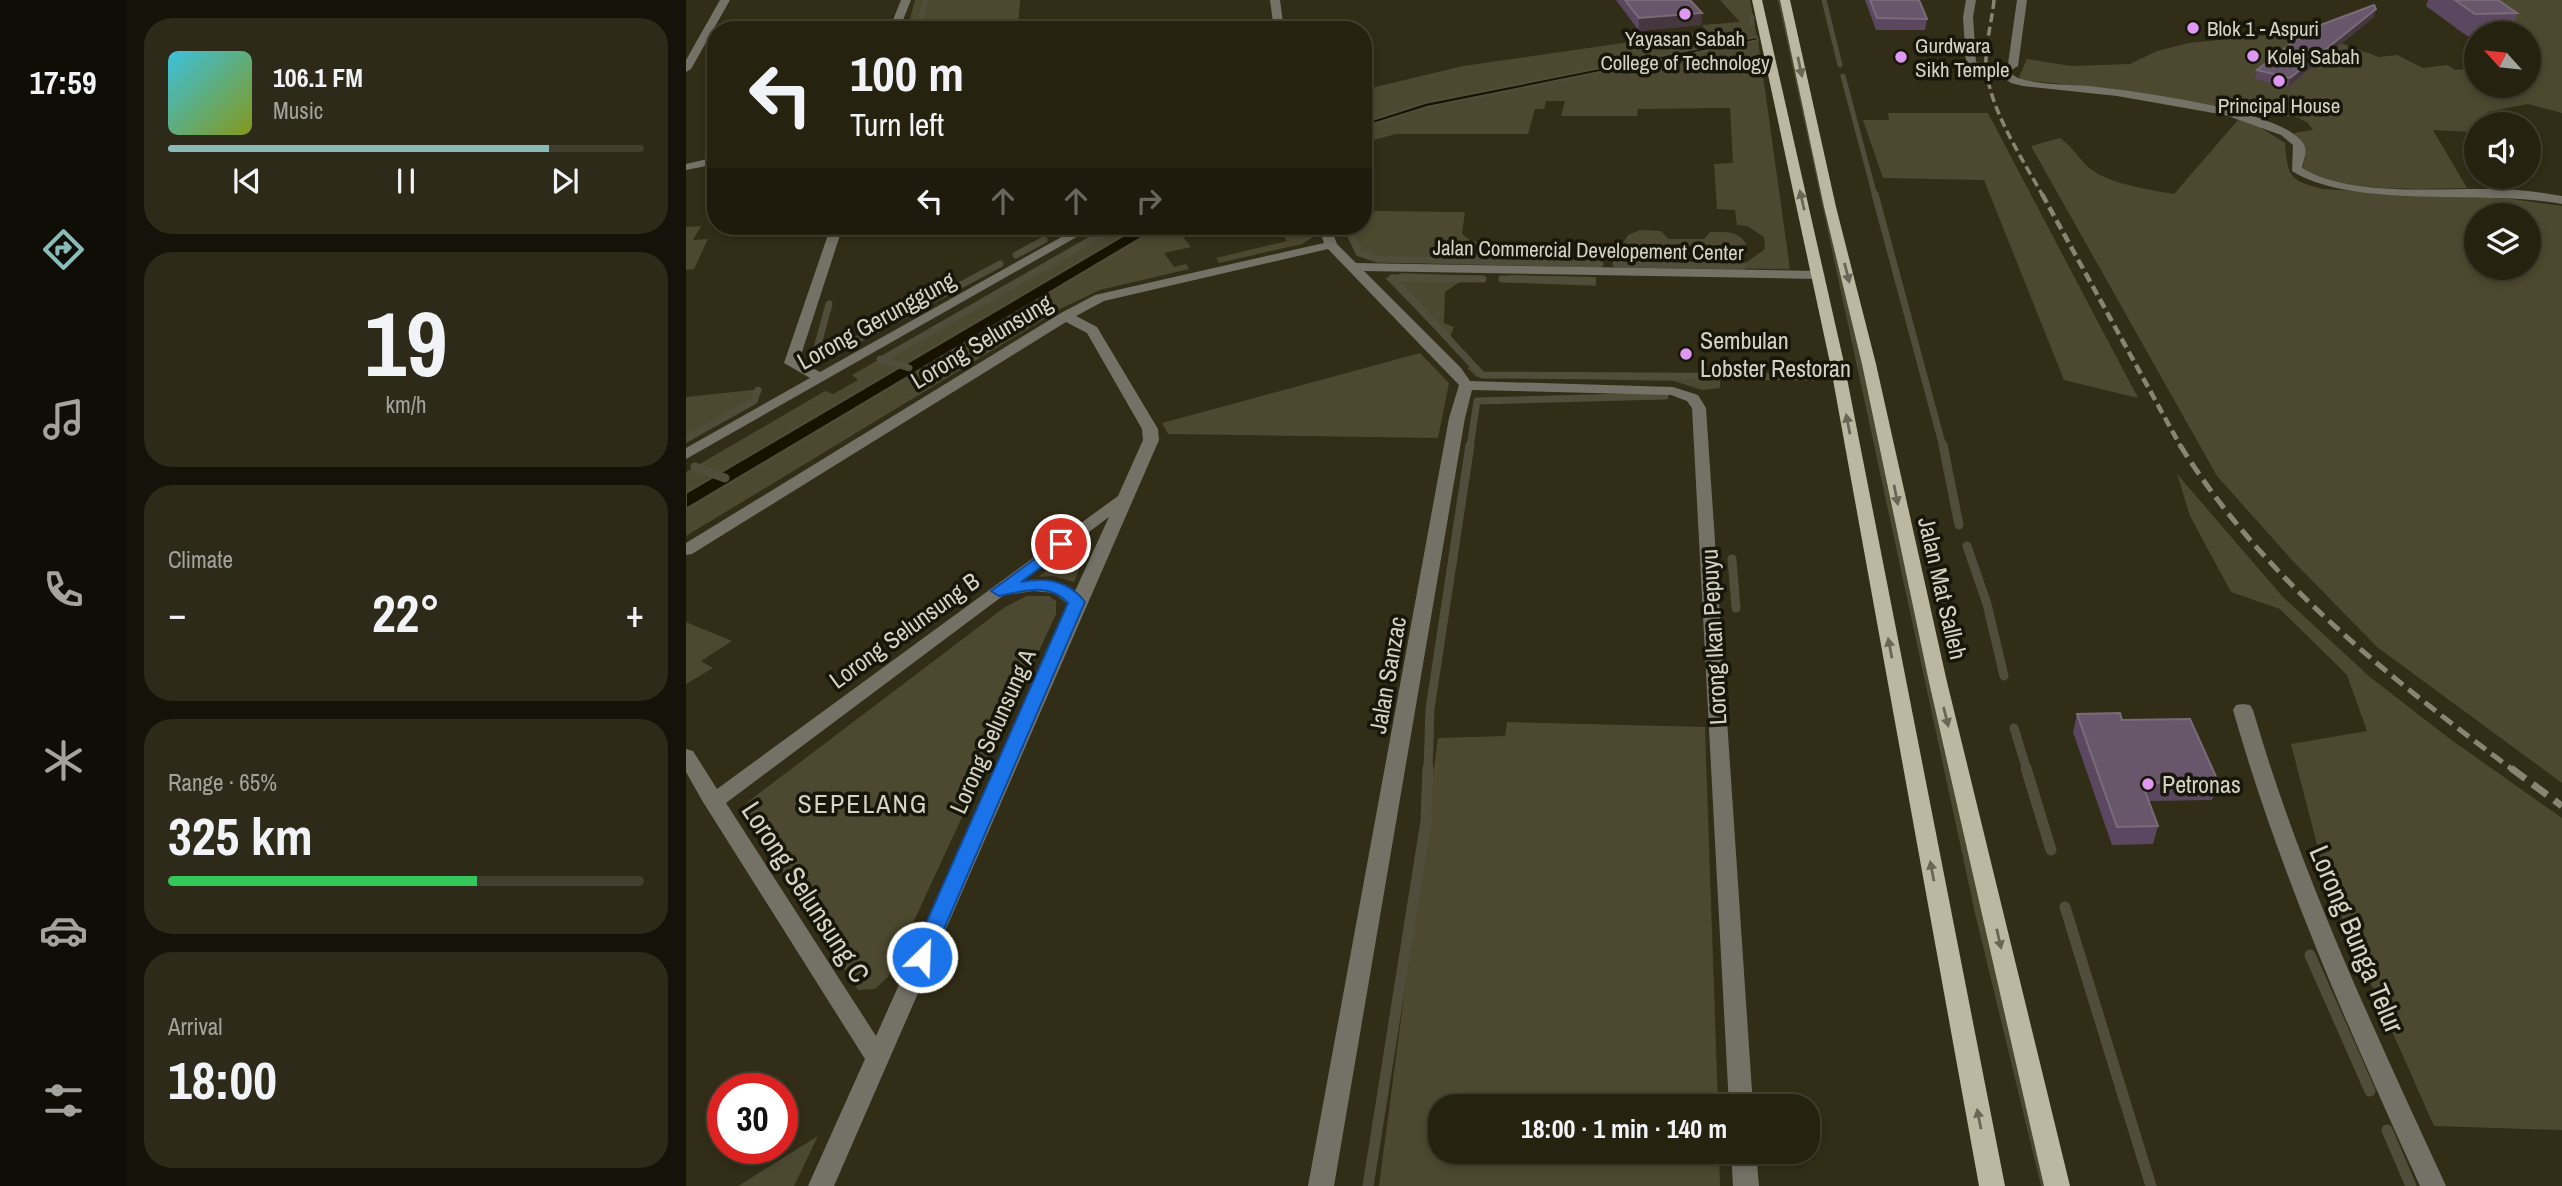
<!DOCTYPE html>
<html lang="en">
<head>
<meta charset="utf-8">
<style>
	:root { --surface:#262210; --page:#2e2a19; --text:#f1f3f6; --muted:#a4a49f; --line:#423f30; --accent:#8bbbb9 }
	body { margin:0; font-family:"Archivo Narrow",sans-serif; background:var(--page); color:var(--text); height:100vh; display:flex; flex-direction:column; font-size:26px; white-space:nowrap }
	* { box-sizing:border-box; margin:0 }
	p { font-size:23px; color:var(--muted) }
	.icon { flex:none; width:38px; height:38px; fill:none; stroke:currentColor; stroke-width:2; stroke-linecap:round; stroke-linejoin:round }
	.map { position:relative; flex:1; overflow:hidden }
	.details { display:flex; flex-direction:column; gap:18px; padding:18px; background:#151309; width:560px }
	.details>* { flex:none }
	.guide { position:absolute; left:21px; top:21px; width:665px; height:214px; border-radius:28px; box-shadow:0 4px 10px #0003,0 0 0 2px var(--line); background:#262210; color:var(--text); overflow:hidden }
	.needle { width:46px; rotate:297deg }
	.fabs { position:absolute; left:1778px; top:21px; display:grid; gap:14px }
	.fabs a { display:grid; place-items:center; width:77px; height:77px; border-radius:50%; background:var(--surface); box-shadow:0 4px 10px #0003,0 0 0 2px var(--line); font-size:35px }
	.speed { position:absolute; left:21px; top:1073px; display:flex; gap:14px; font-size:35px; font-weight:700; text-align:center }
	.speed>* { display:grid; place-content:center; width:91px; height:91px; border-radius:50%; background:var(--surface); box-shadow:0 4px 10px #0003,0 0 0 2px var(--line); line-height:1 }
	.speed .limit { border:10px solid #d22; background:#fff; color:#111 }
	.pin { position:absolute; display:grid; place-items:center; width:60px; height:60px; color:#fff; margin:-30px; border:4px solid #fff; border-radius:50%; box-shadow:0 2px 7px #0007 }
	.me { position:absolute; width:77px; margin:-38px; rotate:24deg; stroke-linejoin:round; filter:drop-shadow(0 0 5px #0008) }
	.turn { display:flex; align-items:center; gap:24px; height:147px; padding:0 28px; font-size:32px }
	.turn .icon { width:91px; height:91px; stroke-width:2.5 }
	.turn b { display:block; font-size:49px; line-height:60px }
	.lanes { display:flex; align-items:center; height:66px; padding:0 28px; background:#0003; justify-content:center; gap:35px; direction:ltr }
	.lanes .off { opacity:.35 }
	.big { font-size:52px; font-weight:700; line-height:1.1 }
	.details .card { flex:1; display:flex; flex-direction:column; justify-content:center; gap:10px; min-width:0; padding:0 24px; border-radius:28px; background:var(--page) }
	.details .dial { align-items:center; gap:0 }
	.dial b { font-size:91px; line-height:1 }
	.song { display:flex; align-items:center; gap:21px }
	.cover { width:84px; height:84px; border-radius:10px; background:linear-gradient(135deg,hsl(190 70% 55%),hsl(70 70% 35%)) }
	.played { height:7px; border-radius:4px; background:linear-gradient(90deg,var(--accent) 80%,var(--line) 80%) }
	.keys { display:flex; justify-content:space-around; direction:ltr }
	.heat { display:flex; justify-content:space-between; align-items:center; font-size:38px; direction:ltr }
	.charge { height:10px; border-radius:5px; background:linear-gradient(90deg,#34c759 65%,var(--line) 0) }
	.trip { position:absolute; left:742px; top:1094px; width:392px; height:70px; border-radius:28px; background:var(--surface); box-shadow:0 4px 10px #0003,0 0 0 2px var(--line); font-weight:700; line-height:70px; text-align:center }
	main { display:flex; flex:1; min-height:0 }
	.tab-bar { display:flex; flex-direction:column; width:126px; justify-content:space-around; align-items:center; background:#0f0e06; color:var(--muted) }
	.tab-bar .icon { width:49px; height:49px }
	.tab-bar .on { color:var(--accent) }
	.tab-bar b { font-size:32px; color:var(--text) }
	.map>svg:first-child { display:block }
	.green { fill:#4d4930; fill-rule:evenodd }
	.water { fill:#171300; stroke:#504d3b; stroke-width:2 }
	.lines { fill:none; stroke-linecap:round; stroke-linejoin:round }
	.stream-far3 { stroke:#504d3b; stroke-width:5 }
	.stream-far2 { stroke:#504d3b; stroke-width:7 }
	.stream-far1 { stroke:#504d3b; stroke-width:9 }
	.stream { stroke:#504d3b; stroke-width:11 }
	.minor { fill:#747267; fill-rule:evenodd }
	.major { fill:#bbb7a0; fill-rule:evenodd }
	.rail-far3 { stroke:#898573; stroke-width:3.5; stroke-dasharray:9 4.5; stroke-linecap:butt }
	.rail-far2 { stroke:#898573; stroke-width:4.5; stroke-dasharray:10 5; stroke-linecap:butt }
	.rail-far1 { stroke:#898573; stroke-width:5; stroke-dasharray:14 7; stroke-linecap:butt }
	.rail { stroke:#898573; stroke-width:7; stroke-dasharray:18 9; stroke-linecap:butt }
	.wall { fill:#5b4860 }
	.shaded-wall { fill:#45373e }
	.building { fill:#68576b; stroke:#7a6b79; stroke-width:2 }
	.oneway { fill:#696656 }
	.route { fill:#1a73e8; stroke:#114b97; stroke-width:2 }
	.poi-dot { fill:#de98f2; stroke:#17160b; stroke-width:2.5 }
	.labels { text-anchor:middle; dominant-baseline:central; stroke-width:7; stroke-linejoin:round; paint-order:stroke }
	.far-poi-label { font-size:21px; fill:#d6d3c5; stroke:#17160b; text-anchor:start }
	.far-street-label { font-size:21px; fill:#d6d3c5; stroke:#17160b }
	.street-label { font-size:24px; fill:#d6d3c5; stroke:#17160b }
	.poi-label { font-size:24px; fill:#d6d3c5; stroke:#17160b; text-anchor:start }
	.neighbourhood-label { font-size:26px; letter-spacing:2px; fill:#d6d3c5; stroke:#17160b }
	.near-street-label { font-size:28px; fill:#d6d3c5; stroke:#17160b }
</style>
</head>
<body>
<main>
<nav class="tab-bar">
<b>17:59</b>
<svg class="icon on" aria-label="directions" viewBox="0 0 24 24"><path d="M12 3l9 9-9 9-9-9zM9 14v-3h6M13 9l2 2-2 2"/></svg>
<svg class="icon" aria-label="music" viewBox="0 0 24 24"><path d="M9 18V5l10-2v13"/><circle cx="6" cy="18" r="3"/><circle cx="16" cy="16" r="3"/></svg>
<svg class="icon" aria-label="phone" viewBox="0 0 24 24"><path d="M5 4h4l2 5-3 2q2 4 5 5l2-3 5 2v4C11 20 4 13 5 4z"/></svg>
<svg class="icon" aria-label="climate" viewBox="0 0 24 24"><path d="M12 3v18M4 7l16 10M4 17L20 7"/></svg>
<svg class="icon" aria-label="car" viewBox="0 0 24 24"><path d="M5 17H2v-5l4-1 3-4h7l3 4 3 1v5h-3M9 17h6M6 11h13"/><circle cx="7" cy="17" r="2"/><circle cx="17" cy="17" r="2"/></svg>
<svg class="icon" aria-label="filters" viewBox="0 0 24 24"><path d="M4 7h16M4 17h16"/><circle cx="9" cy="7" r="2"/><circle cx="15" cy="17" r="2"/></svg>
</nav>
<section class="details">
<div class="card">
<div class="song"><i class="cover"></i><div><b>106.1 FM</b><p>Music</p></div></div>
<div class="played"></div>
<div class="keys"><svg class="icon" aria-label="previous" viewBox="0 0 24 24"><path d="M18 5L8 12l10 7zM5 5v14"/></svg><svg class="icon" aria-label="pause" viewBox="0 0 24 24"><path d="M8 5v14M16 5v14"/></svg><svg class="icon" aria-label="next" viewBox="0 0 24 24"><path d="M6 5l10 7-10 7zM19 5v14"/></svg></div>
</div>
<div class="card dial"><b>19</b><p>km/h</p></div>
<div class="card"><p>Climate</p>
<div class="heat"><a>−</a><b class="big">22°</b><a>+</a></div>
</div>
<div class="card"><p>Range · 65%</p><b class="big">325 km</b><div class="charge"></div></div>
<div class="card"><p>Arrival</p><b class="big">18:00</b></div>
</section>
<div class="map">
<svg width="1876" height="1186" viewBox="0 0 1876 1186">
	<rect width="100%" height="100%" fill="#322d16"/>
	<g class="green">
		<path d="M229 0H334L332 30H221Z"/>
		<path d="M1034 0H1064L1071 37 739 103 677 123V90L777 66 1020 31 1016 25 1054 22Z"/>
		<path d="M1092 0H1099L1371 1186H1355L1289 913Z"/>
		<path d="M1790 0H1876V113L1842 104 1801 112 1803 124H1790V132L1747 130 1781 188C1733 189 1658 193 1616 170 1621 153 1620 145 1608 133L1627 130 1622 123 1611 117 1570 115 1385 85 1335 80 1333 77 1341 59 1385 66 1444 64 1471 51 1503 43 1622 31 1693 57 1711 55 1737 68 1761 65 1769 70 1790 68V86H1843V49L1847 41 1843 33H1836Z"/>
		<path d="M1072 40 1104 269 931 267 932 263 1058 264 1079 249 1078 237 1061 226 1051 225 1049 210 1031 209 1028 164 1047 163 1044 108 952 109 951 116H875L879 101H860L858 109H849L842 134H710L677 143V127L741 107Z"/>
		<path d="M1202 113H1302L1452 398 1378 380 1298 180 1197 178 1177 120H1203Z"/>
		<path d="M1552 120 1572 126 1599 143C1602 177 1603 180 1636 189L1825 199 1876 206V783L1691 647 1606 560 1531 476 1345 146 1374 138C1387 147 1394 161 1406 170 1425 184 1464 190 1488 194ZM1790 215H1843V268H1790Z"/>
		<path d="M686 211 779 212 776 234 785 241 809 244 807 260 917 263V266L683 260 670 254 656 226H677V212Z"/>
		<path d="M15 226 7 240 22 239 8 269 0 270V227Z"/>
		<path d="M426 226H454L0 493V472L139 391 147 394 172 380 166 375Z"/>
		<path d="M475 226H497L490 228 505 247 478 253 488 267 500 264 503 269 414 290 376 308 0 536V509Z"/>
		<path d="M591 226H622L626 238 616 244 533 263 530 258 601 241Z"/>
		<path d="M954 230 975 231 982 239H1018L1024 232C1038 232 1053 230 1060 244L1056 250 1045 255 951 253 941 249 937 243 942 235Z"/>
		<path d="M716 273 798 276 797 281H775L759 292 758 323 768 327 764 338 797 374 1129 376 1130 379 1034 380V388L1016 390 988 381 791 377 781 368 785 366 699 278Z"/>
		<path d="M824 275 910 277V286L815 282 817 278Z"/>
		<path d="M734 353 763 383 752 438 482 434 476 423Z"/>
		<path d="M76 389 70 400 0 440V397Z"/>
		<path d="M1491 474 1597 597 1684 677 1764 739 1876 818V1130L1748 1126 1642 887 1605 744 1681 731 1661 675 1594 609 1545 592 1504 516Z"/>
		<path d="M405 539 388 582 367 576 352 577Z"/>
		<path d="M341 596H363L370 601V614L202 977 189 989 172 990 57 809 59 804 319 607Z"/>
		<path d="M0 622 46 641 15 661 27 668 0 684Z"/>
		<path d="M821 722 1019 727 1032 1106H754V1152H1033L1034 1186H693L752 738 819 736Z"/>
		<path d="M132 1136 108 1186H52Z"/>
	</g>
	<g class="water">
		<path d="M1071 37 1072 40 741 107 677 127V123L739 103Z"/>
		<path d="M454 226H475L0 509V493Z"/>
	</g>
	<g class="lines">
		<g class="stream-far3">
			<path d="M1138 0 1154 65"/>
			<path d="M1066 17V24"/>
			<path d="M231 30 240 0"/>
			<path d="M1157 76 1189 196"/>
		</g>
		<g class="stream-far2">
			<path d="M1189 194 1257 447"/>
			<path d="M661 226 673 253 691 259 914 264"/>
			<path d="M330 255 358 240"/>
			<path d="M930 264 1057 266"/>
			<path d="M706 278 796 375 1127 377"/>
			<path d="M706 278 797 279"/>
			<path d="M816 279 906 281"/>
			<path d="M143 304 131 348 155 347 191 330"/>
			<path d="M211 319 314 264"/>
			<path d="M194 359 223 368"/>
			<path d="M195 360 429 226"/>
			<path d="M0 439 68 401 72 390"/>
			<path d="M784 447 791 401 979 396"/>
		</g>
		<g class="stream-far1">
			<path d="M1257 445 1273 525"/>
			<path d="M9 467 39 478"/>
			<path d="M1281 546 1301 604 1318 676"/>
			<path d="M1046 559 1050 608"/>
			<path d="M1328 728 1341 770"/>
			<path d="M742 770 744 709 784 445"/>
		</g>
		<g class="stream">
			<path d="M1340 768 1365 850"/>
			<path d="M1379 907 1465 1186"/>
			<path d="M1624 955 1684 1091"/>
			<path d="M1701 1130 1725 1186"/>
			<path d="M682 1186 740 821 742 768"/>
		</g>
		<g class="minor">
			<path d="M34 0H44L5 69 0 72V60Z"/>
			<path d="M215 0H225L213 30H203Z"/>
			<path d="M584 0H594L598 30H588Z"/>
			<path d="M1280 0H1290L1287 17 1290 62 1314 68 1322 64 1331 0H1341L1332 66 1322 72 1332 78C1354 85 1379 84 1402 86 1439 90 1607 110 1619 147 1621 154 1617 161 1616 168 1663 197 1751 188 1807 189 1830 189 1853 192 1876 196V204C1800 189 1668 210 1606 171L1607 145 1595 135 1539 115 1431 96 1337 86 1325 83 1311 73 1280 64 1277 17Z"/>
			<path d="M30 157V164L0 170V164Z"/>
			<path d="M145 226H157L113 361 134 372 395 226H410L0 459V448L124 378 98 363Z"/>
			<path d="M632 226H644L651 244 670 263 1132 271 1139 275 1132 279 678 271 775 368 784 381 987 387 1012 395 1020 408 1067 1106H1043L1006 408 1001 401 985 395 786 390 779 418 648 1186H622L763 418 773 385 642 249 418 301 390 316 411 327 472 429 473 440 148 1186H122L179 1059 17 802 0 772V749L7 751 31 789 432 496 457 440 456 429 401 333 380 322 6 554 0 555V543L375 313 409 295 638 243ZM423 517 389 591 365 581H337ZM348 591 368 593 383 605 190 1036 40 803 318 595Z"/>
			<path d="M1557 704 1564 705 1567 710C1615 876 1688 1029 1760 1186H1734C1663 1030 1594 875 1547 710L1550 705Z"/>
			<path d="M1045 1152H1070L1073 1186H1047Z"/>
		</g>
		<g class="major">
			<path d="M1066 0H1076L1158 363 1319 1186H1293L1144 363Z"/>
			<path d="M1094 0H1104L1150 207 1190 364 1261 682 1384 1186H1358L1243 682 1176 364 1138 207Z"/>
		</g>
		<path class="rail-far3" d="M1308 0C1306 22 1299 44 1300 65 1302 107 1337 160 1357 196"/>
		<path class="rail-far2" d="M1356 194 1495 447"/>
		<path class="rail-far1" d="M1494 445C1577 579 1703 677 1827 770"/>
		<path class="rail" d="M1825 768 1876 806"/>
	</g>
	<g class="wall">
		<path d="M930 0H1004L1016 13 1015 25 953 31Z"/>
		<path d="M1179 0H1233L1241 19 1239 30H1190Z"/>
		<path d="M1742 0H1812L1831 13 1825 33H1790V36H1781L1740 6Z"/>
		<path d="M1688 17 1602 87 1569 79 1571 70Z"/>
		<path d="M1391 714 1436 720 1532 781 1526 800 1463 801 1472 826 1467 844 1426 845 1387 732Z"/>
	</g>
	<g class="shaded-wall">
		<path d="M1690 9 1688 17 1602 87 1604 78Z"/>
		<path d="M1016 13 1015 25 953 31V18Z"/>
	</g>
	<g class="building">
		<path d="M939 0H1004L1016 13 953 18Z"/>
		<path d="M1184 0H1233L1241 19 1191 18Z"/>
		<path d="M1769 0H1812L1831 13 1789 14Z"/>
		<path d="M1688 5 1690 9 1604 78 1571 70 1624 29Z"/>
		<path d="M1434 713 1436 720 1504 719 1532 781 1456 783 1472 826 1431 827 1391 714Z"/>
	</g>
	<defs><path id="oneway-solid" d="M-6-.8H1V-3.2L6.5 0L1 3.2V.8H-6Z" transform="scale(1.75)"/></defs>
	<g class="oneway">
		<use href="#oneway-solid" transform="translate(1114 67) rotate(78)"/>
		<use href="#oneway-solid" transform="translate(1116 200) rotate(-103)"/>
		<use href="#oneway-solid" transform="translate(1161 273) rotate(76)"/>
		<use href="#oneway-solid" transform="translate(1162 424) rotate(-101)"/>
		<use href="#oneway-solid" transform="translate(1210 495) rotate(79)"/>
		<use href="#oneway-solid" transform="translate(1204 648) rotate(-101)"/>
		<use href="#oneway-solid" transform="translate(1260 717) rotate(76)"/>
		<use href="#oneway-solid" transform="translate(1246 871) rotate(-101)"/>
		<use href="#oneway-solid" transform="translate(1313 939) rotate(77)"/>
		<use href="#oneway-solid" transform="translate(1293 1119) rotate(-101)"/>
	</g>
	<path class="route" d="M375 540 383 544 381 548 335 582C360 577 383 581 399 602L246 957 243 963H228L225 957 382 603C363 582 338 591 313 596L305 591Z"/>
	<g class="poi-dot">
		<circle cx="999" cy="14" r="7"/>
		<circle cx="1507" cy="28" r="7"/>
		<circle cx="1567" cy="56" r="7"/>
		<circle cx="1215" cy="57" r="7"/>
		<circle cx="1593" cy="81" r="7"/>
		<circle cx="1000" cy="354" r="7"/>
		<circle cx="1462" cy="784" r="7"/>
	</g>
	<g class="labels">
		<g class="far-poi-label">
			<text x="1521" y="28">Blok 1 - Aspuri</text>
			<text x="999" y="38" text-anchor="middle">Yayasan Sabah<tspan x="999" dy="24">College of Technology</tspan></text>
			<text x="1229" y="45">Gurdwara<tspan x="1229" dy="24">Sikh Temple</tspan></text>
			<text x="1581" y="56">Kolej Sabah</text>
			<text x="1593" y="105" text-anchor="middle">Principal House</text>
		</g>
		<g class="far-street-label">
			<text transform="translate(902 250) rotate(1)">Jalan Commercial Developement Center</text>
		</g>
		<g class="street-label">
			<text transform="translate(190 320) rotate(-29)">Lorong Gerunggung</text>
			<text transform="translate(295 341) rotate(-31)">Lorong Selunsung</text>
			<text transform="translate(1257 588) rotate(77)">Jalan Mat Salleh</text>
			<text transform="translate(218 630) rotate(-36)">Lorong Selunsung B</text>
			<text transform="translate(1027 637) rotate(-93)">Lorong Ikan Pepuyu</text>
			<text transform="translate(701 675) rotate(-80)">Jalan Sanzac</text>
			<text transform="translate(306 731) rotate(-66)">Lorong Selunsung A</text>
		</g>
		<g class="poi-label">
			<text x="1014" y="340">Sembulan<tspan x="1014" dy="28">Lobster Restoran</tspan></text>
			<text x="1476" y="784">Petronas</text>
		</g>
		<g class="neighbourhood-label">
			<text x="177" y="803">SEPELANG</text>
		</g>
		<g class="near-street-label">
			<text transform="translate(120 892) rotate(57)">Lorong Selunsung C</text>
			<text transform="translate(1671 939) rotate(67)">Lorong Bunga Telur</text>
		</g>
	</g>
</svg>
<div class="fabs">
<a><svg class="needle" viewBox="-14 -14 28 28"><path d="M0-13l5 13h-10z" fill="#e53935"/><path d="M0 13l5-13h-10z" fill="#a4a49f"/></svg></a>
<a><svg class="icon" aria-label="sound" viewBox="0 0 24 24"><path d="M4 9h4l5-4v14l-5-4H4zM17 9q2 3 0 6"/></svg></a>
<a><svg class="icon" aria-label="layers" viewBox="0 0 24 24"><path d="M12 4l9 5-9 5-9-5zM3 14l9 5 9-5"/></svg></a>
</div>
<div class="speed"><div class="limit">30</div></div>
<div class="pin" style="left:375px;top:544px;background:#d93025"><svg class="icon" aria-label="arrive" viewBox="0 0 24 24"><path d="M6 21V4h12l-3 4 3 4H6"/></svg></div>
<svg class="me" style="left:236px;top:957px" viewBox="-20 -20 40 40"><circle r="17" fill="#1a73e8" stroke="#fff" stroke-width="3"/><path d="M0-11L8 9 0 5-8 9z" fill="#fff"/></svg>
<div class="trip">18:00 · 1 min · 140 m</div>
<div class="guide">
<div class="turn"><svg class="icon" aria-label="left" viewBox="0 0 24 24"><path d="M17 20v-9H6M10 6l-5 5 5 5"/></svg><div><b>100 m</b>Turn left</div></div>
<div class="lanes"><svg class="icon" aria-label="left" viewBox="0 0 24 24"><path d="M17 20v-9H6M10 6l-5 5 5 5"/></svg><svg class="icon off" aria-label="ahead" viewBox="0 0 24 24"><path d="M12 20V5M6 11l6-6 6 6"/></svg><svg class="icon off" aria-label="ahead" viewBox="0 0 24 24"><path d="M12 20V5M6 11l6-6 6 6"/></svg><svg class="icon off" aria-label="right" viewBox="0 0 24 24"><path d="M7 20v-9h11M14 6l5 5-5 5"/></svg></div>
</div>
</div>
</main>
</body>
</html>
